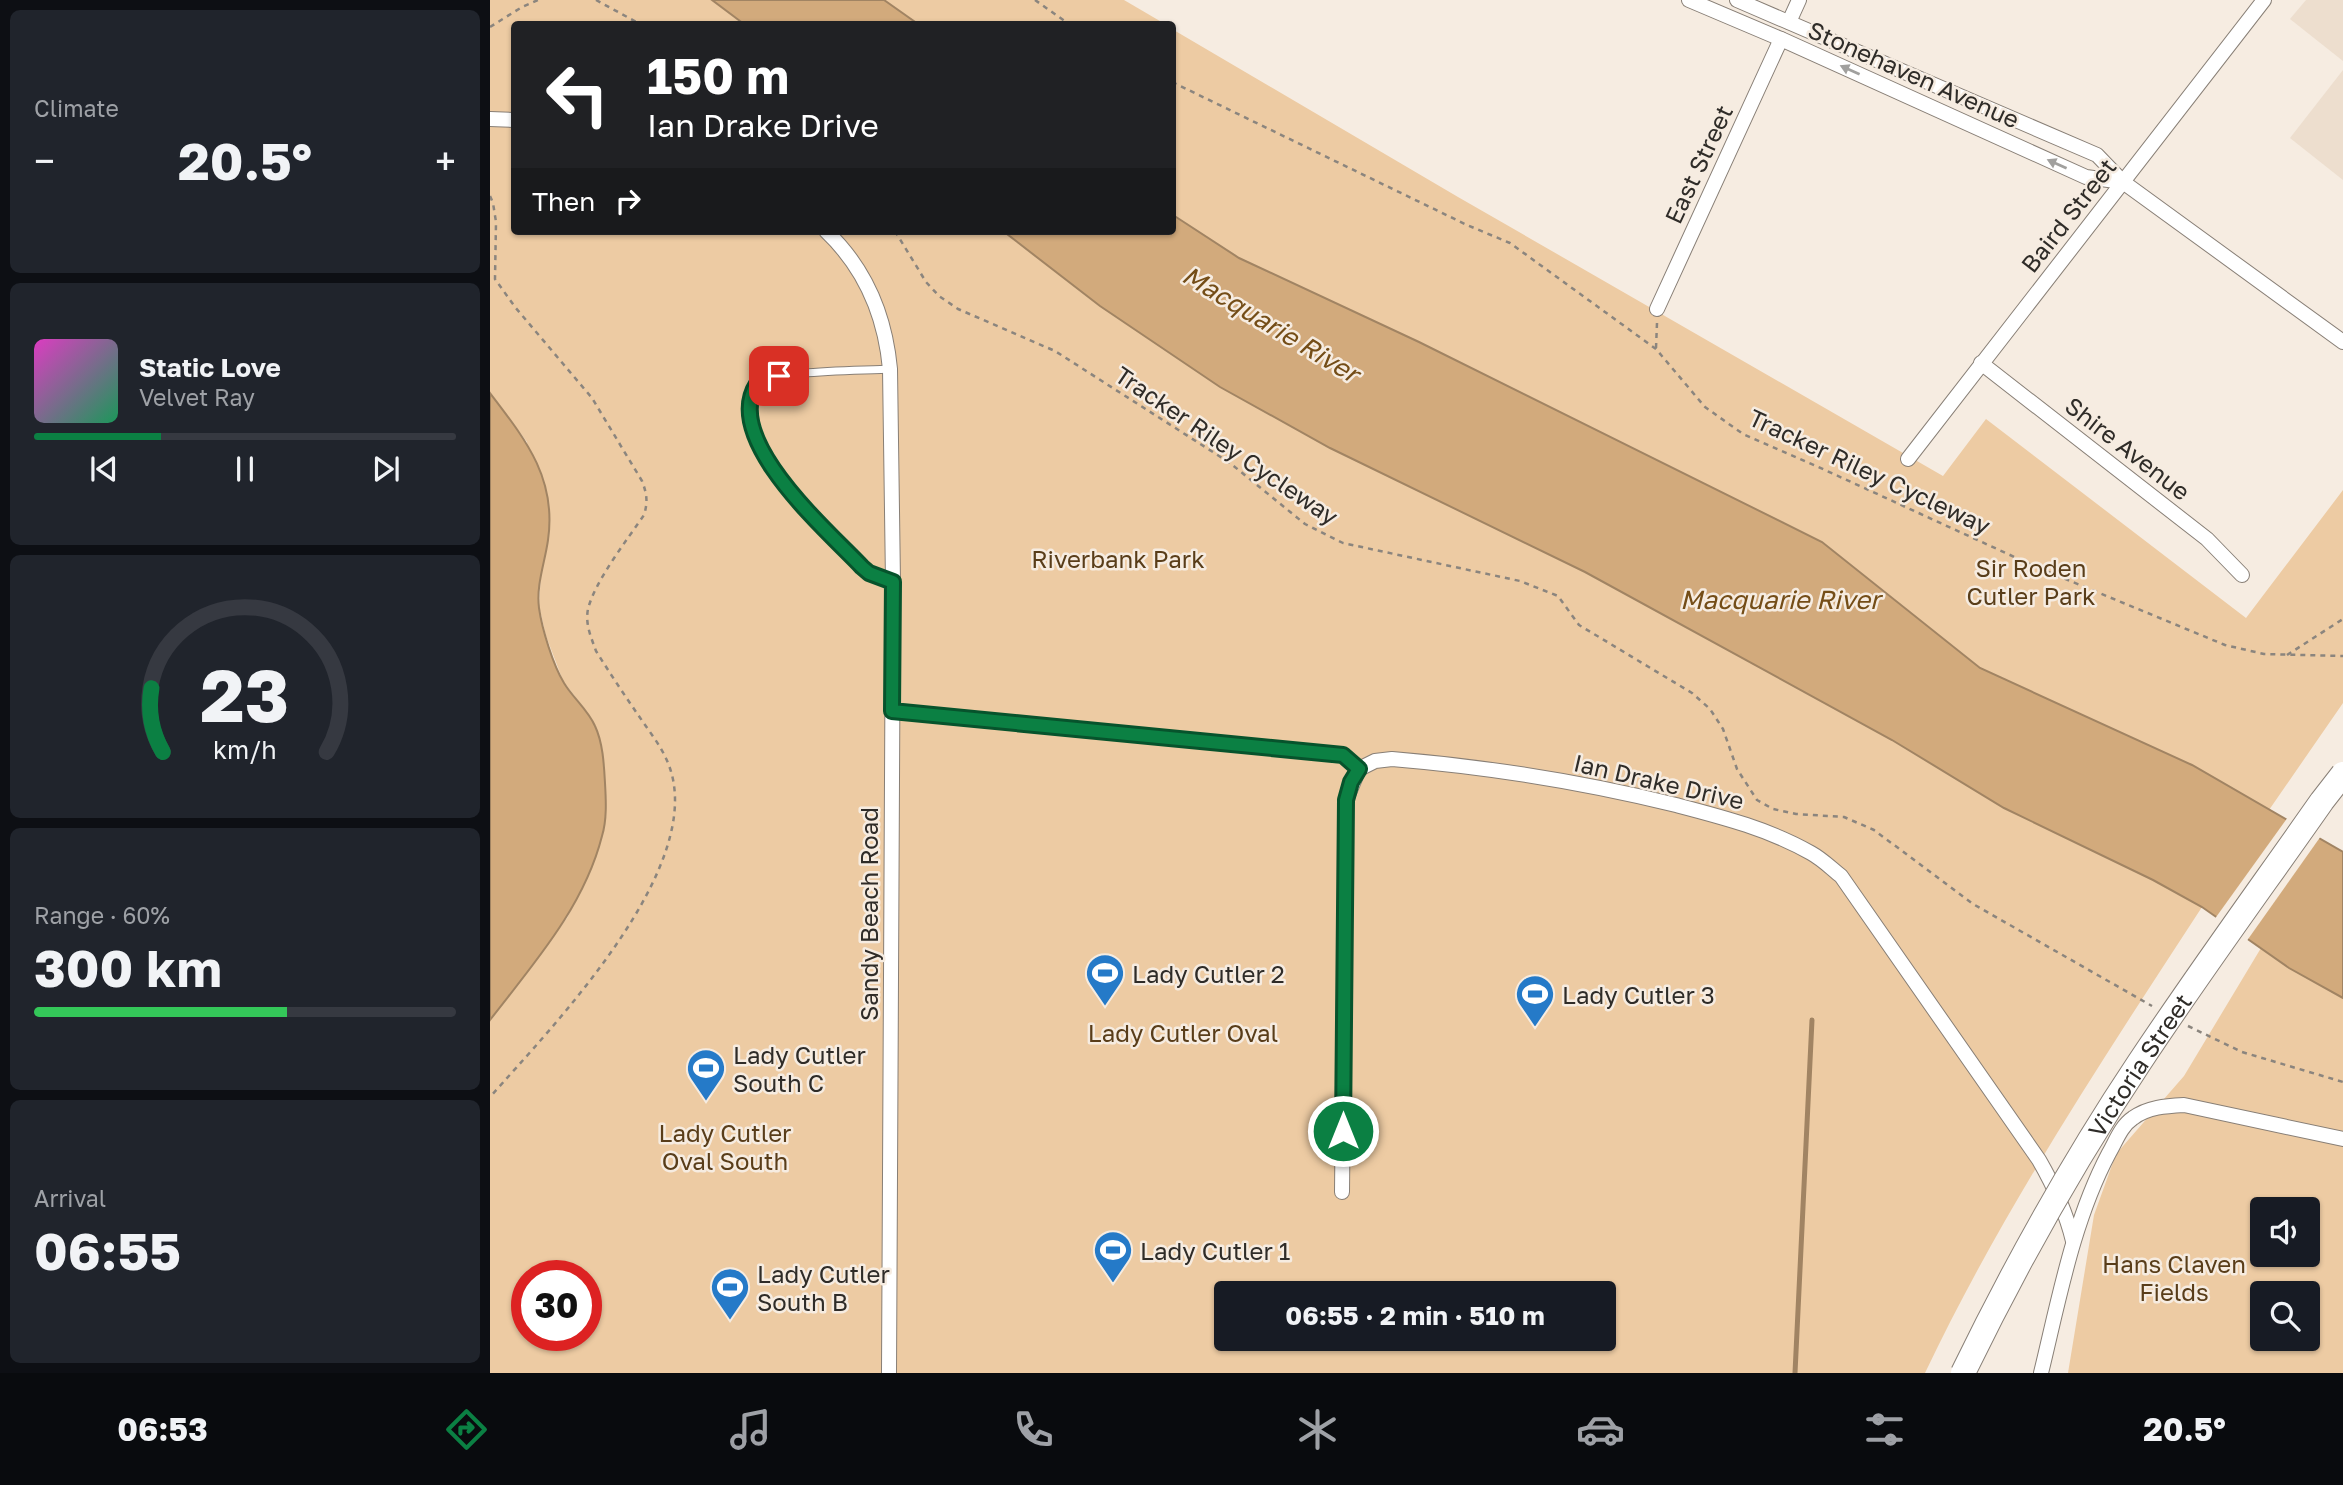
<!DOCTYPE html>
<html lang="en">
<head>
<meta charset="utf-8">
<style>
	:root { --surface:#171b24; --page:#20242c; --text:#f1f3f6; --muted:#9ea1a6; --line:#363941; --accent:#0b8043 }
	body { margin:0; font-family:"Golos Text",sans-serif; background:var(--page); color:var(--text); height:100vh; display:flex; flex-direction:column; font-size:26px; white-space:nowrap }
	* { box-sizing:border-box; margin:0 }
	p { font-size:23px; color:var(--muted) }
	.icon { flex:none; width:38px; height:38px; fill:none; stroke:currentColor; stroke-width:2; stroke-linecap:round; stroke-linejoin:round }
	.map { position:relative; flex:1; overflow:hidden }
	.details { display:flex; flex-direction:column; gap:10px; padding:10px; background:#0d0f14; width:490px }
	.details>* { flex:none }
	.guide { position:absolute; left:21px; top:21px; width:665px; height:214px; border-radius:7px; box-shadow:0 2px 5px #0004; background:#202124; color:#fff; overflow:hidden }
	.tools { position:absolute; left:1760px; top:1197px; display:grid; gap:14px }
	.tools a { display:grid; place-items:center; width:70px; height:70px; border-radius:7px; background:var(--surface); box-shadow:0 2px 5px #0004; font-size:35px }
	.speed { position:absolute; left:21px; top:1260px; display:flex; gap:14px; font-size:35px; font-weight:700; text-align:center }
	.speed>* { display:grid; place-content:center; width:91px; height:91px; border-radius:50%; background:var(--surface); box-shadow:0 2px 5px #0004; line-height:1 }
	.speed .limit { border:10px solid #d22; background:#fff; color:#111 }
	.pin { position:absolute; display:grid; place-items:center; width:60px; height:60px; color:#fff; margin:-30px; border-radius:14px; box-shadow:0 4px 10px #0006 }
	.me { position:absolute; width:77px; margin:-38px; rotate:0deg; stroke-linejoin:round; filter:drop-shadow(0 0 5px #0008) }
	.turn { display:flex; align-items:center; gap:24px; height:147px; padding:0 21px; font-size:32px }
	.turn .icon { width:91px; height:91px; stroke-width:2.5 }
	.turn b { display:block; font-size:49px; line-height:60px }
	.then { display:flex; align-items:center; height:66px; padding:0 21px; background:#0003; gap:14px; font-size:26px }
	.big { font-size:52px; font-weight:700; line-height:1.1 }
	.details .tile { flex:1; display:flex; flex-direction:column; justify-content:center; gap:10px; min-width:0; padding:0 24px; border-radius:10px; background:var(--page) }
	.details .dial { align-items:center; gap:0 }
	.dial svg { height:182px; overflow:visible; fill:none; stroke:var(--line); stroke-width:7; stroke-linecap:round; text-anchor:middle }
	.dial text { fill:var(--text); stroke:none }
	.song { display:flex; align-items:center; gap:21px }
	.cover { width:84px; height:84px; border-radius:10px; background:linear-gradient(135deg,hsl(310 70% 55%),hsl(150 70% 35%)) }
	.played { height:7px; border-radius:4px; background:linear-gradient(90deg,var(--accent) 30%,var(--line) 30%) }
	.keys { display:flex; justify-content:space-around; direction:ltr }
	.heat { display:flex; justify-content:space-between; align-items:center; font-size:38px; direction:ltr }
	.charge { height:10px; border-radius:5px; background:linear-gradient(90deg,#34c759 60%,var(--line) 0) }
	.trip { position:absolute; left:724px; top:1281px; width:402px; height:70px; border-radius:7px; background:var(--surface); box-shadow:0 2px 5px #0004; font-weight:700; line-height:70px; text-align:center }
	.tabs { display:flex; height:112px; justify-content:space-around; align-items:center; background:#090b0e; color:var(--muted) }
	.tabs .icon { width:49px; height:49px }
	.tabs .on { color:var(--accent) }
	.tabs b { font-size:32px; color:var(--text) }
	main { display:flex; flex:1; min-height:0 }
	.map>svg:first-child { display:block }
	.built { fill:#eddece }
	.green { fill:#edcba3; fill-rule:evenodd }
	.water { fill:#d2aa7c; stroke:#a18463; stroke-width:2 }
	.pier { fill:#f6ece1 }
	.lines { fill:none; stroke-linecap:round; stroke-linejoin:round }
	.stream { stroke:#a18463; stroke-width:5 }
	.lane-casing { stroke:#887f76; stroke-width:9 }
	.street-casing { stroke:#887f76; stroke-width:16 }
	.path { stroke:#8b857e; stroke-width:2.5; stroke-dasharray:5 5; stroke-linecap:butt }
	.lane { stroke:#fff; stroke-width:7 }
	.street { stroke:#fff; stroke-width:14 }
	.highway-bridge-casing { stroke:#887f76; stroke-width:26; stroke-linecap:butt }
	.highway-bridge { stroke:#fff; stroke-width:24 }
	.oneway { fill:#a1a09e }
	.route-casing { stroke:#07532c; stroke-width:18 }
	.route { stroke:#0b8043; stroke-width:12 }
	.labels { text-anchor:middle; dominant-baseline:central; stroke-width:5; stroke-linejoin:round; paint-order:stroke }
	.street-label { font-size:24px; fill:#2f2c28; stroke:#f6ece1 }
	.park-label { font-size:24px; fill:#593d19; stroke:#f6ece1 }
	.poi-label { font-size:24px; fill:#2f2c28; stroke:#f6ece1; text-anchor:start }
	.water-label { font-size:26px; font-style:italic; fill:#744d17; stroke:#f6ece1 }
</style>
</head>
<body>
<main>
<section class="details">
<div class="tile"><p>Climate</p>
<div class="heat"><a>−</a><b class="big">20.5°</b><a>+</a></div>
</div>
<div class="tile">
<div class="song"><i class="cover"></i><div><b>Static Love</b><p>Velvet Ray</p></div></div>
<div class="played"></div>
<div class="keys"><svg class="icon" aria-label="previous" viewBox="0 0 24 24"><path d="M18 5L8 12l10 7zM5 5v14"/></svg><svg class="icon" aria-label="pause" viewBox="0 0 24 24"><path d="M8 5v14M16 5v14"/></svg><svg class="icon" aria-label="next" viewBox="0 0 24 24"><path d="M6 5l10 7-10 7zM19 5v14"/></svg></div>
</div>
<div class="tile dial"><svg viewBox="0 0 100 80">
<path d="M14 69A42 42 0 1 1 86 69"/>
<path d="M14 69A42 42 0 0 1 9 41" stroke="#0b8043"/>
<text x="50" y="56" font-size="32" font-weight="700">23</text>
<text x="50" y="72" font-size="11">km/h</text>
</svg></div>
<div class="tile"><p>Range · 60%</p><b class="big">300 km</b><div class="charge"></div></div>
<div class="tile"><p>Arrival</p><b class="big">06:55</b></div>
</section>
<div class="map">
<svg width="1853" height="1373" viewBox="0 0 1853 1373">
	<rect width="100%" height="100%" fill="#f6ece1"/>
	<g class="built">
		<path d="M1816 0H1853V61L1800 19Z"/>
		<path d="M1853 70V180L1800 138Z"/>
	</g>
	<g class="green">
		<path d="M0 0H222L254 24H24V231H513L610 306 840 448 1095 572 1402 740 1514 808 1663 880 1712 907C1613 1059 1513 1209 1435 1373H0V1020L77 918 99 875 113 834 116 797 114 764 90 703 73 681 56 636 49 606 51 573 37 442 0 393ZM37 1276H96V1335H37ZM737 1293H1115V1339H737Z"/>
		<path d="M394 0H634L675 24H428Z"/>
		<path d="M682 29 968 197 1453 476 1496 419 1756 618 1853 490V703L1779 810 1702 765 1490 668 1332 542 929 342 749 258 683 215Z"/>
		<path d="M1771 948 1799 968 1853 998V1373H1578L1604 1215 1626 1154 1694 1076ZM1773 1209H1818V1255H1773ZM1773 1293H1818V1339H1773Z"/>
	</g>
	<g class="water">
		<path d="M222 0H394L428 24H254Z"/>
		<path d="M683 215 749 258 929 342 1332 542 1490 668 1702 765 1853 852V998L1799 968 1712 907 1663 880 1514 808 1402 740 1095 572 840 448 730 387 610 306 513 231H682Z"/>
		<path d="M0 393C35 439 67 478 58 540 55 562 46 585 49 608 52 629 63 665 74 683 83 698 98 710 105 726 113 743 114 765 115 783 116 800 117 820 112 836 94 907 44 963 0 1020Z"/>
	</g>
	<path class="pier" d="M1798 817 1831 836 1756 942 1724 920Z"/>
	<g class="lines">
		<path class="stream" d="M1305 1373 1322 1020"/>
		<g class="lane-casing">
			<path id="lane" d="M400 369C375 371 284 370 268 384 260 390 260 400 260 409 263 469 332 525 372 567L378 573 403 582"/>
		</g>
		<g class="street-casing">
			<g id="street">
				<path d="M1199 0 1291 39 1596 177 1633 182"/>
				<path d="M1247 0 1607 155 1633 182 1853 342"/>
				<path d="M1299 22 1309 0"/>
				<path d="M0 119 24 120"/>
				<path d="M336 231C376 269 395 315 400 369L403 582 399 1373"/>
				<path d="M1167 309 1291 39"/>
				<path d="M1491 363 1717 539 1752 575"/>
				<path d="M1418 459 1774 0"/>
				<path d="M402 711 853 755 869 769 885 761 902 759C998 767 1093 782 1186 805 1232 817 1279 829 1321 853 1332 859 1341 868 1351 876L1549 1160C1564 1186 1576 1212 1583 1241"/>
				<path d="M852 1192 856 800 869 769"/>
				<path d="M1551 1373C1569 1299 1583 1221 1619 1153 1626 1141 1631 1126 1643 1118 1658 1107 1676 1106 1694 1105L1853 1139"/>
			</g>
		</g>
		<g class="path">
			<path d="M106 0 150 24"/>
			<path d="M545 0 579 24"/>
			<path d="M0 27 32 7 48 0"/>
			<path d="M682 82 977 225 1020 243 1166 349 1215 407 1253 434 1335 470 1544 566 1735 645 1774 654 1853 656"/>
			<path d="M0 196 3 203 6 222 5 279 25 307 102 398 152 481C157 494 158 502 154 515 137 540 105 581 98 609 95 624 101 637 106 651 121 675 137 699 153 722 162 735 172 748 178 763 220 865 62 1027 0 1097"/>
			<path d="M405 231 436 282 449 296 468 309 565 351 740 463 815 524 853 543 1030 581 1068 596 1089 625 1202 693 1220 709 1233 729 1247 769 1267 800 1283 809 1306 814 1354 817 1384 830 1483 904 1662 1006"/>
			<path d="M1166 348 1167 323"/>
			<path d="M1797 655 1853 619"/>
			<path d="M1698 1026 1752 1052 1853 1082"/>
		</g>
		<use href="#lane" class="lane"/>
		<use href="#street" class="street"/>
		<g class="highway-bridge-casing">
			<g id="highway-bridge">
				<path id="s1" d="M1473 1373C1525 1266 1583 1162 1649 1063 1708 974 1771 888 1832 801L1853 774"/>
			</g>
		</g>
		<use href="#highway-bridge" class="highway-bridge"/>
	</g>
	<defs><path id="oneway-solid" d="M-6-.8H1V-3.2L6.5 0L1 3.2V.8H-6Z" transform="scale(1.75)"/></defs>
	<g class="oneway">
		<use href="#oneway-solid" transform="translate(1360 70) rotate(-156)"/>
		<use href="#oneway-solid" transform="translate(1567 164) rotate(-156)"/>
	</g>
	<g class="lines">
		<g class="route-casing">
			<path id="route" d="M289 376 267 384C231 439 338 531 372 567L379 573 403 582 402 711 853 755 869 769 861 782 856 800 853 1131"/>
		</g>
		<use href="#route" class="route"/>
	</g>
	<defs>
		<g id="stadium-pin" transform="scale(2.0125)"><path d="M0 17L-7.5 6A9.5 9.5 0 1 1 7.5 6Z" fill="#257ac8" stroke="#f6ece1"/><path d="M0-5a6.5 5 0 1 0 0 10a6.5 5 0 1 0 0-10ZM-3.5-1.8h7v3.6h-7Z" fill="#fff"/></g>
	</defs>
	<g fill-rule="evenodd">
		<use href="#stadium-pin" x="615" y="973"/>
		<use href="#stadium-pin" x="1045" y="994"/>
		<use href="#stadium-pin" x="216" y="1068"/>
		<use href="#stadium-pin" x="623" y="1250"/>
		<use href="#stadium-pin" x="240" y="1287"/>
	</g>
	<g class="labels">
		<g class="street-label">
			<text transform="translate(1424 74) rotate(24)">Stonehaven Avenue</text>
			<text transform="translate(1208 164) rotate(-65)">East Street</text>
			<text transform="translate(1578 215) rotate(-52)">Baird Street</text>
			<text transform="translate(737 445) rotate(34)">Tracker Riley Cycleway</text>
			<text transform="translate(1638 448) rotate(38)">Shire Avenue</text>
			<text transform="translate(1380 471) rotate(25)">Tracker Riley Cycleway</text>
			<text transform="translate(1169 781) rotate(13)">Ian Drake Drive</text>
			<text transform="translate(378 914) rotate(-90)">Sandy Beach Road</text>
			<text stroke="none"><textPath href="#s1" startOffset="355">Victoria Street</textPath></text>
		</g>
		<g class="park-label">
			<text x="628" y="558">Riverbank Park</text>
			<text x="1541" y="567">Sir Roden<tspan x="1541" dy="28">Cutler Park</tspan></text>
			<text x="693" y="1032">Lady Cutler Oval</text>
			<text x="235" y="1132">Lady Cutler<tspan x="235" dy="28">Oval South</tspan></text>
			<text x="1684" y="1263">Hans Claven<tspan x="1684" dy="28">Fields</tspan></text>
		</g>
		<g class="poi-label">
			<text x="642" y="973">Lady Cutler 2</text>
			<text x="1072" y="994">Lady Cutler 3</text>
			<text x="243" y="1054">Lady Cutler<tspan x="243" dy="28">South C</tspan></text>
			<text x="650" y="1250">Lady Cutler 1</text>
			<text x="267" y="1273">Lady Cutler<tspan x="267" dy="28">South B</tspan></text>
		</g>
		<g class="water-label">
			<text transform="translate(781 324) rotate(31)">Macquarie River</text>
			<text x="1290" y="599">Macquarie River</text>
		</g>
	</g>
</svg>
<div class="tools">
<a><svg class="icon" aria-label="sound" viewBox="0 0 24 24"><path d="M4 9h4l5-4v14l-5-4H4zM17 9q2 3 0 6"/></svg></a>
<a><svg class="icon" aria-label="search" viewBox="0 0 24 24"><circle cx="10" cy="10" r="6"/><path d="M15 15l6 6"/></svg></a>
</div>
<div class="speed"><div class="limit">30</div></div>
<div class="pin" style="left:289px;top:376px;background:#d93025"><svg class="icon" aria-label="arrive" viewBox="0 0 24 24"><path d="M6 21V4h12l-3 4 3 4H6"/></svg></div>
<svg class="me" style="left:853px;top:1131px" viewBox="-20 -20 40 40"><circle r="17" fill="#0b8043" stroke="#fff" stroke-width="3"/><path d="M0-11L8 9 0 5-8 9z" fill="#fff"/></svg>
<div class="trip">06:55 · 2 min · 510 m</div>
<div class="guide">
<div class="turn"><svg class="icon" aria-label="left" viewBox="0 0 24 24"><path d="M17 20v-9H6M10 6l-5 5 5 5"/></svg><div><b>150 m</b>Ian Drake Drive</div></div>
<div class="then">Then<svg class="icon" aria-label="right" viewBox="0 0 24 24"><path d="M7 20v-9h11M14 6l5 5-5 5"/></svg></div>
</div>
</div>
</main>
<nav class="tabs">
<b>06:53</b>
<svg class="icon on" aria-label="directions" viewBox="0 0 24 24"><path d="M12 3l9 9-9 9-9-9zM9 14v-3h6M13 9l2 2-2 2"/></svg>
<svg class="icon" aria-label="music" viewBox="0 0 24 24"><path d="M9 18V5l10-2v13"/><circle cx="6" cy="18" r="3"/><circle cx="16" cy="16" r="3"/></svg>
<svg class="icon" aria-label="phone" viewBox="0 0 24 24"><path d="M5 4h4l2 5-3 2q2 4 5 5l2-3 5 2v4C11 20 4 13 5 4z"/></svg>
<svg class="icon" aria-label="climate" viewBox="0 0 24 24"><path d="M12 3v18M4 7l16 10M4 17L20 7"/></svg>
<svg class="icon" aria-label="car" viewBox="0 0 24 24"><path d="M5 17H2v-5l4-1 3-4h7l3 4 3 1v5h-3M9 17h6M6 11h13"/><circle cx="7" cy="17" r="2"/><circle cx="17" cy="17" r="2"/></svg>
<svg class="icon" aria-label="filters" viewBox="0 0 24 24"><path d="M4 7h16M4 17h16"/><circle cx="9" cy="7" r="2"/><circle cx="15" cy="17" r="2"/></svg>
<b>20.5°</b>
</nav>
</body>
</html>
